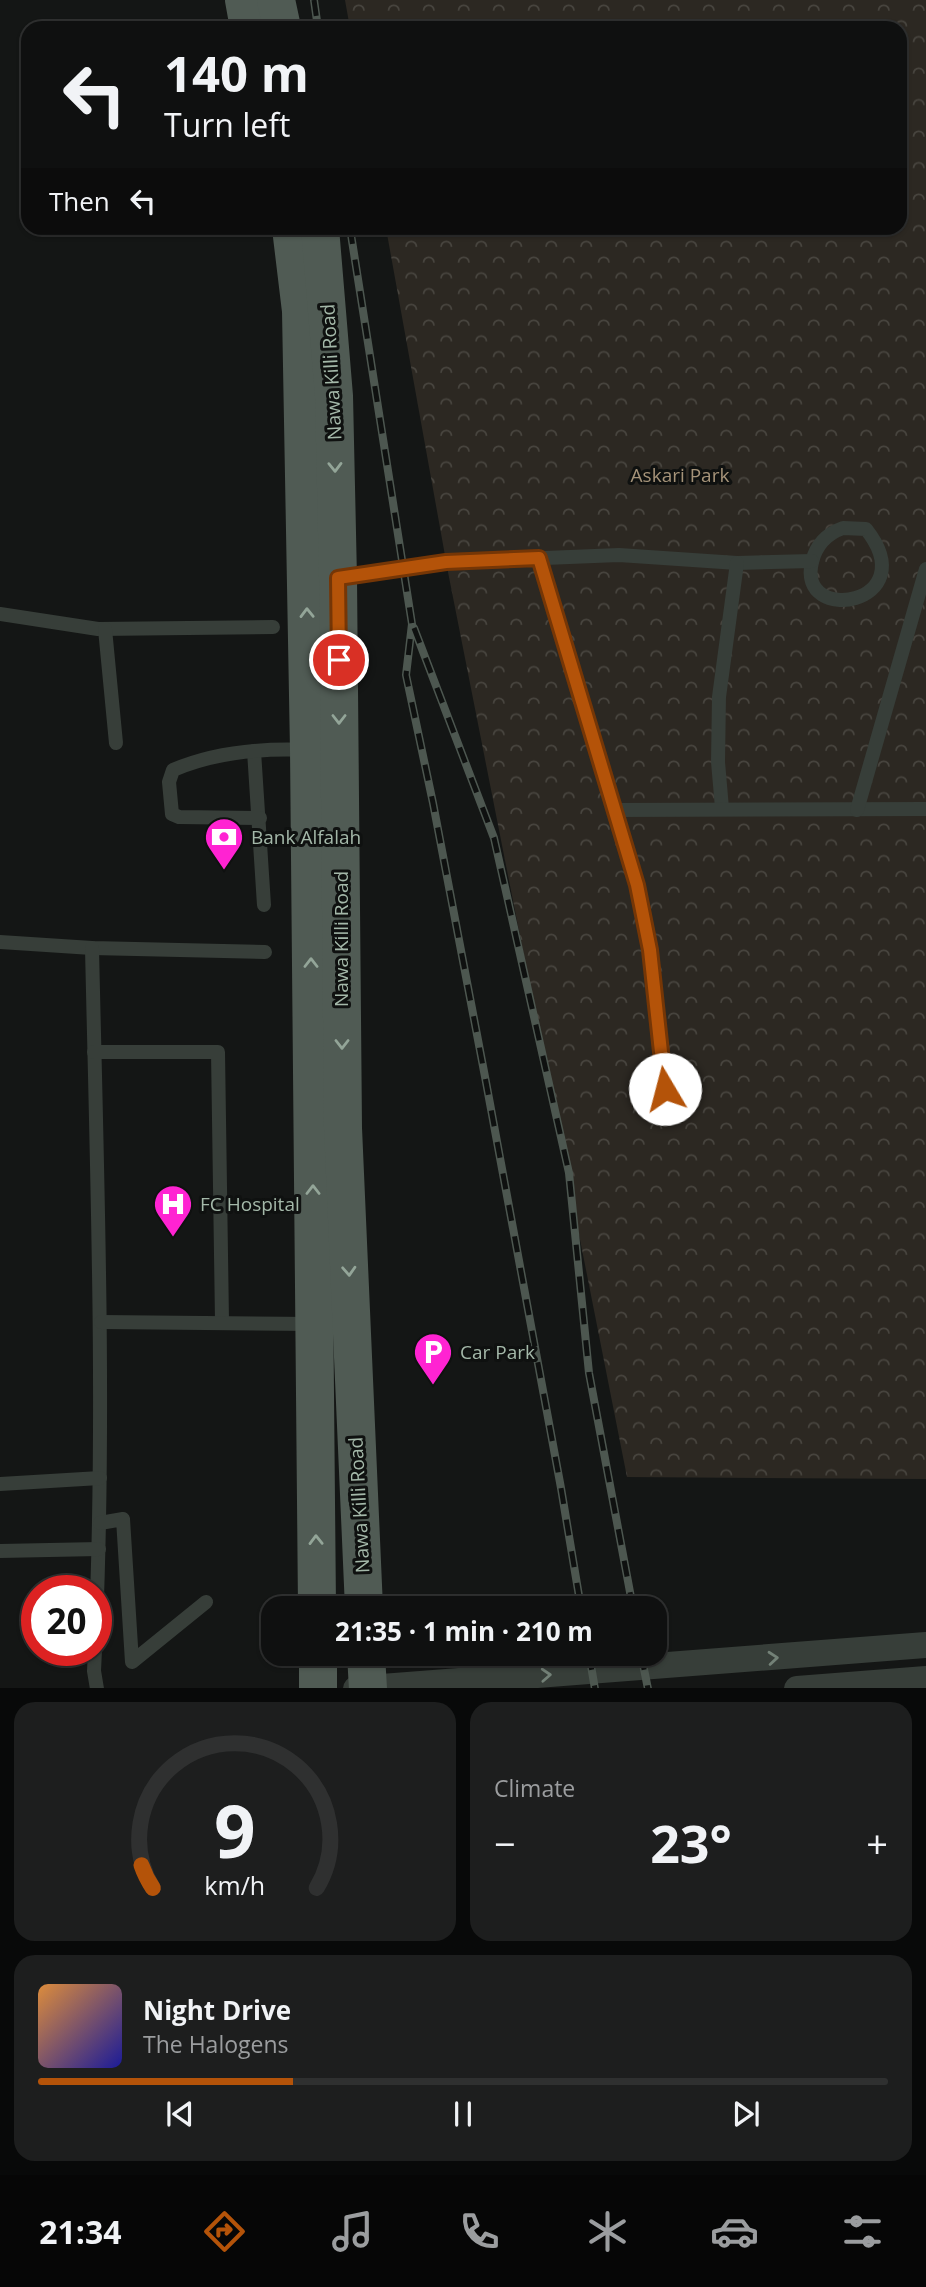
<!DOCTYPE html>
<html lang="en">
<head>
<meta charset="utf-8">
<style>
	:root { --surface:#0f1010; --page:#1d1e1e; --text:#f1f3f6; --muted:#9b9d9f; --line:#2f3030; --accent:#b45309 }
	body { margin:0; font-family:"Open Sans",sans-serif; background:var(--page); color:var(--text); height:100vh; display:flex; flex-direction:column; font-size:26px; white-space:nowrap }
	* { box-sizing:border-box; margin:0 }
	p { font-size:23px; color:var(--muted) }
	.icon { flex:none; width:38px; height:38px; fill:none; stroke:currentColor; stroke-width:2; stroke-linecap:round; stroke-linejoin:round }
	.map { position:relative; height:1688px; overflow:hidden }
	.drawer { display:flex; flex-direction:column; gap:14px; padding:14px; background:#080909; flex:1 }
	.drawer>* { flex:none }
	.guide { position:absolute; left:21px; top:21px; width:886px; height:214px; border-radius:21px; box-shadow:0 2px 5px #0004,0 0 0 2px var(--line); background:#0f1010; color:var(--text); overflow:hidden }
	.speed { position:absolute; left:21px; top:1575px; display:flex; gap:14px; font-size:35px; font-weight:700; text-align:center }
	.speed>* { display:grid; place-content:center; width:91px; height:91px; border-radius:50%; background:var(--surface); box-shadow:0 2px 5px #0004,0 0 0 2px var(--line); line-height:1 }
	.speed .limit { border:10px solid #d22; background:#fff; color:#111 }
	.pin { position:absolute; display:grid; place-items:center; width:60px; height:60px; color:#fff; margin:-30px; border:4px solid #fff; border-radius:50%; box-shadow:0 2px 7px #0007 }
	.me { position:absolute; width:77px; margin:-38px; rotate:352deg; stroke-linejoin:round; filter:drop-shadow(0 0 5px #0008) }
	.turn { display:flex; align-items:center; gap:24px; height:147px; padding:0 28px; font-size:32px }
	.turn .icon { width:91px; height:91px; stroke-width:2.5 }
	.turn b { display:block; font-size:49px; line-height:60px }
	.then { display:flex; align-items:center; height:66px; padding:0 28px; background:#0003; gap:14px; font-size:26px }
	.big { font-size:52px; font-weight:700; line-height:1.1 }
	.drawer .tile { flex:1; display:flex; flex-direction:column; justify-content:center; gap:10px; min-width:0; padding:0 24px; border-radius:21px; background:var(--page) }
	.drawer .dial { align-items:center; gap:0 }
	.dial svg { height:182px; overflow:visible; fill:none; stroke:var(--line); stroke-width:7; stroke-linecap:round; text-anchor:middle }
	.dial text { fill:var(--text); stroke:none }
	.song { display:flex; align-items:center; gap:21px }
	.cover { width:84px; height:84px; border-radius:10px; background:linear-gradient(135deg,hsl(30 70% 55%),hsl(240 70% 35%)) }
	.played { height:7px; border-radius:4px; background:linear-gradient(90deg,var(--accent) 30%,var(--line) 30%) }
	.keys { display:flex; justify-content:space-around; direction:ltr }
	.heat { display:flex; justify-content:space-between; align-items:center; font-size:38px; direction:ltr }
	.drawer .tiles { flex:1; display:grid; gap:14px; grid-template-columns:1fr 1fr }
	.tile:last-child { grid-column:span 2 }
	.trip { position:absolute; left:261px; top:1596px; width:406px; height:70px; border-radius:21px; background:var(--surface); box-shadow:0 2px 5px #0004,0 0 0 2px var(--line); font-weight:700; line-height:70px; text-align:center }
	.menu { display:flex; height:112px; justify-content:space-around; align-items:center; background:#060606; color:var(--muted) }
	.menu .icon { width:49px; height:49px }
	.menu .selected { color:var(--accent) }
	.menu b { font-size:32px; color:var(--text) }
	.map>svg:first-child { display:block }
	.park { fill:url(#park-crowns) }
	.lines { fill:none; stroke-linecap:round; stroke-linejoin:round }
	.lane { stroke:#373e39; stroke-width:14 }
	.street { stroke:#373e39; stroke-width:26 }
	.primary { stroke:#505b54; stroke-width:38 }
	.rail-casing { stroke:#4d5750; stroke-width:8 }
	.rail { stroke:#0f1110; stroke-width:5; stroke-dasharray:16; stroke-linecap:butt }
	.oneway { stroke:#93a598 }
	.oneway2 { stroke:#738177 }
	.route-casing { stroke:#753606; stroke-width:18 }
	.route { stroke:#b45309; stroke-width:12 }
	.labels { text-anchor:middle; dominant-baseline:central; stroke-width:6; stroke-linejoin:round; paint-order:stroke }
	.street-label { font-size:19px; fill:#a4b8a9; stroke:#0f1110 }
	.park-label { font-size:19px; fill:#a59379; stroke:#0f1110 }
	.poi-label { font-size:19px; fill:#a4b8a9; stroke:#0f1110; text-anchor:start }
</style>
</head>
<body>
<div class="map">
<svg width="926" height="1689" viewBox="0 0 926 1689">
	<defs>
		<pattern id="park-crowns" width="20" height="18" patternUnits="userSpaceOnUse" patternTransform="scale(1.75)"><rect width="20" height="18" fill="#2c2822"/><path d="M2 6a3 3 0 1 1 6 0M12 15a3 3 0 1 1 6 0" fill="none" stroke="#48453f"/></pattern>
	</defs>
	<rect width="100%" height="100%" fill="#141615"/>
	<path class="park" d="M345 0H926V1479L627 1477 448 572 386 228H900V28H350Z"/>
	<g class="lines">
		<g class="lane">
			<path d="M843 528 866 529C926 605 796 626 812 562 816 545 826 534 843 528Z"/>
			<path d="M539 558 637 885 650 951 665 1089"/>
			<path d="M339 578 445 562 619 555 737 563 812 561"/>
			<path d="M0 614 98 629 273 627"/>
			<path d="M105 629 116 743"/>
			<path d="M254 751 264 905"/>
			<path d="M722 808 718 762 719 697 737 563"/>
			<path d="M616 810 926 809"/>
			<path d="M857 810 926 569"/>
			<path d="M260 818 179 817 172 814 169 782 173 770C215 752 263 748 308 750"/>
			<path d="M0 942 92 948 265 952"/>
			<path d="M92 948C97 1174 105 1399 96 1625"/>
			<path d="M94 1052H218L222 1321"/>
			<path d="M101 1322 313 1324"/>
			<path d="M0 1484 100 1478"/>
			<path d="M100 1523 123 1519 132 1662 206 1602"/>
			<path d="M0 1551 99 1549"/>
			<path d="M95 1650 94 1671 97 1689"/>
		</g>
		<g class="street">
			<path d="M356 1689 926 1645"/>
			<path d="M797 1689 926 1679"/>
		</g>
		<g class="primary">
			<path d="M244 0 249 28"/>
			<path d="M276 0 282 28"/>
			<path d="M291 228 301 311 309 750 317 1608"/>
			<path d="M320 228 334 396 338 578 343 1128 364 1608"/>
			<path d="M318 1654V1689"/>
			<path d="M366 1654 368 1689"/>
		</g>
		<g class="rail-casing">
			<g id="rail">
				<path d="M314 0 318 28"/>
				<path d="M350 228 412 624 406 675 433 803 486 1082 561 1488 581 1608"/>
				<path d="M414 628 494 838 569 1173 589 1373 633 1608"/>
				<path d="M589 1654 595 1689"/>
				<path d="M641 1654 648 1689"/>
			</g>
		</g>
		<use href="#rail" class="rail"/>
	</g>
	<defs><path id="oneway-chevron" d="M-2-3.5L2.5 0L-2 3.5" fill="none" stroke-width="1.6" stroke-linecap="round" stroke-linejoin="round" transform="scale(1.75)"/></defs>
	<g class="oneway">
		<use href="#oneway-chevron" transform="translate(335 467) rotate(89)"/>
		<use href="#oneway-chevron" transform="translate(307 613) rotate(-91)"/>
		<use href="#oneway-chevron" transform="translate(339 719) rotate(90)"/>
		<use href="#oneway-chevron" transform="translate(311 963) rotate(-90)"/>
		<use href="#oneway-chevron" transform="translate(342 1044) rotate(90)"/>
		<use href="#oneway-chevron" transform="translate(313 1190) rotate(-90)"/>
		<use href="#oneway-chevron" transform="translate(349 1271) rotate(87)"/>
		<use href="#oneway-chevron" transform="translate(316 1540) rotate(-91)"/>
	</g>
	<g class="oneway2">
		<use href="#oneway-chevron" transform="translate(773 1658) rotate(-5)"/>
		<use href="#oneway-chevron" transform="translate(546 1675) rotate(-3)"/>
	</g>
	<g class="lines">
		<g class="route-casing">
			<path id="route" d="M339 660 338 578 446 562 539 558 637 885 650 950 665 1089"/>
		</g>
		<use href="#route" class="route"/>
	</g>
	<defs>
		<g id="bank-pin" transform="scale(2.0125)"><path d="M0 17L-7.5 6A9.5 9.5 0 1 1 7.5 6Z" fill="#ff23d2" stroke="#0f1110"/><path d="M-6-4H6V4H-6ZM0-2.3a2.3 2.3 0 1 0 0 4.6a2.3 2.3 0 1 0 0-4.6Z" fill="#fff"/></g>
		<g id="hospital-pin" transform="scale(2.0125)"><path d="M0 17L-7.5 6A9.5 9.5 0 1 1 7.5 6Z" fill="#ff23d2" stroke="#0f1110"/><path d="M-5-5h3v3.5h4V-5h3V5h-3V1.5h-4V5h-3Z" fill="#fff"/></g>
		<g id="parking-pin" transform="scale(2.0125)"><path d="M0 17L-7.5 6A9.5 9.5 0 1 1 7.5 6Z" fill="#ff23d2" stroke="#0f1110"/><path d="M-3.5-5.5H1a3.5 3.5 0 0 1 0 7H-1V5.5H-3.5ZM-1-3.4V-.6H.8a1.4 1.4 0 0 0 0-2.8Z" fill="#fff"/></g>
	</defs>
	<g fill-rule="evenodd">
		<use href="#bank-pin" x="224" y="837"/>
		<use href="#hospital-pin" x="173" y="1204"/>
		<use href="#parking-pin" x="433" y="1352"/>
	</g>
	<g class="labels">
		<g class="street-label">
			<text transform="translate(331 372) rotate(-93)">Nawa Killi Road</text>
			<text transform="translate(341 939) rotate(-90)">Nawa Killi Road</text>
			<text transform="translate(359 1505) rotate(-93)">Nawa Killi Road</text>
		</g>
		<g class="park-label">
			<text x="680" y="475">Askari Park</text>
		</g>
		<g class="poi-label">
			<text x="251" y="837">Bank Alfalah</text>
			<text x="200" y="1204">FC Hospital</text>
			<text x="460" y="1352">Car Park</text>
		</g>
	</g>
</svg>
<div class="speed"><div class="limit">20</div></div>
<div class="pin" style="left:339px;top:660px;background:#d93025"><svg class="icon" aria-label="arrive" viewBox="0 0 24 24"><path d="M6 21V4h12l-3 4 3 4H6"/></svg></div>
<svg class="me" style="left:665px;top:1089px" viewBox="-20 -20 40 40"><circle r="19" fill="#fff"/><path d="M0-13L10 11 0 6-10 11z" fill="#b45309"/></svg>
<div class="trip">21:35 · 1 min · 210 m</div>
<div class="guide">
<div class="turn"><svg class="icon" aria-label="left" viewBox="0 0 24 24"><path d="M17 20v-9H6M10 6l-5 5 5 5"/></svg><div><b>140 m</b>Turn left</div></div>
<div class="then">Then<svg class="icon" aria-label="left" viewBox="0 0 24 24"><path d="M17 20v-9H6M10 6l-5 5 5 5"/></svg></div>
</div>
</div>
<section class="drawer">
<div class="tiles">
<div class="tile dial"><svg viewBox="0 0 100 80">
<path d="M14 69A42 42 0 1 1 86 69"/>
<path d="M14 69A42 42 0 0 1 9 59" stroke="#b45309"/>
<text x="50" y="56" font-size="32" font-weight="700">9</text>
<text x="50" y="72" font-size="11">km/h</text>
</svg></div>
<div class="tile"><p>Climate</p>
<div class="heat"><a>−</a><b class="big">23°</b><a>+</a></div>
</div>
<div class="tile">
<div class="song"><i class="cover"></i><div><b>Night Drive</b><p>The Halogens</p></div></div>
<div class="played"></div>
<div class="keys"><svg class="icon" aria-label="previous" viewBox="0 0 24 24"><path d="M18 5L8 12l10 7zM5 5v14"/></svg><svg class="icon" aria-label="pause" viewBox="0 0 24 24"><path d="M8 5v14M16 5v14"/></svg><svg class="icon" aria-label="next" viewBox="0 0 24 24"><path d="M6 5l10 7-10 7zM19 5v14"/></svg></div>
</div>
</div>
</section>
<nav class="menu">
<b>21:34</b>
<svg class="icon selected" aria-label="directions" viewBox="0 0 24 24"><path d="M12 3l9 9-9 9-9-9zM9 14v-3h6M13 9l2 2-2 2"/></svg>
<svg class="icon" aria-label="music" viewBox="0 0 24 24"><path d="M9 18V5l10-2v13"/><circle cx="6" cy="18" r="3"/><circle cx="16" cy="16" r="3"/></svg>
<svg class="icon" aria-label="phone" viewBox="0 0 24 24"><path d="M5 4h4l2 5-3 2q2 4 5 5l2-3 5 2v4C11 20 4 13 5 4z"/></svg>
<svg class="icon" aria-label="climate" viewBox="0 0 24 24"><path d="M12 3v18M4 7l16 10M4 17L20 7"/></svg>
<svg class="icon" aria-label="car" viewBox="0 0 24 24"><path d="M5 17H2v-5l4-1 3-4h7l3 4 3 1v5h-3M9 17h6M6 11h13"/><circle cx="7" cy="17" r="2"/><circle cx="17" cy="17" r="2"/></svg>
<svg class="icon" aria-label="filters" viewBox="0 0 24 24"><path d="M4 7h16M4 17h16"/><circle cx="9" cy="7" r="2"/><circle cx="15" cy="17" r="2"/></svg>
</nav>
</body>
</html>
